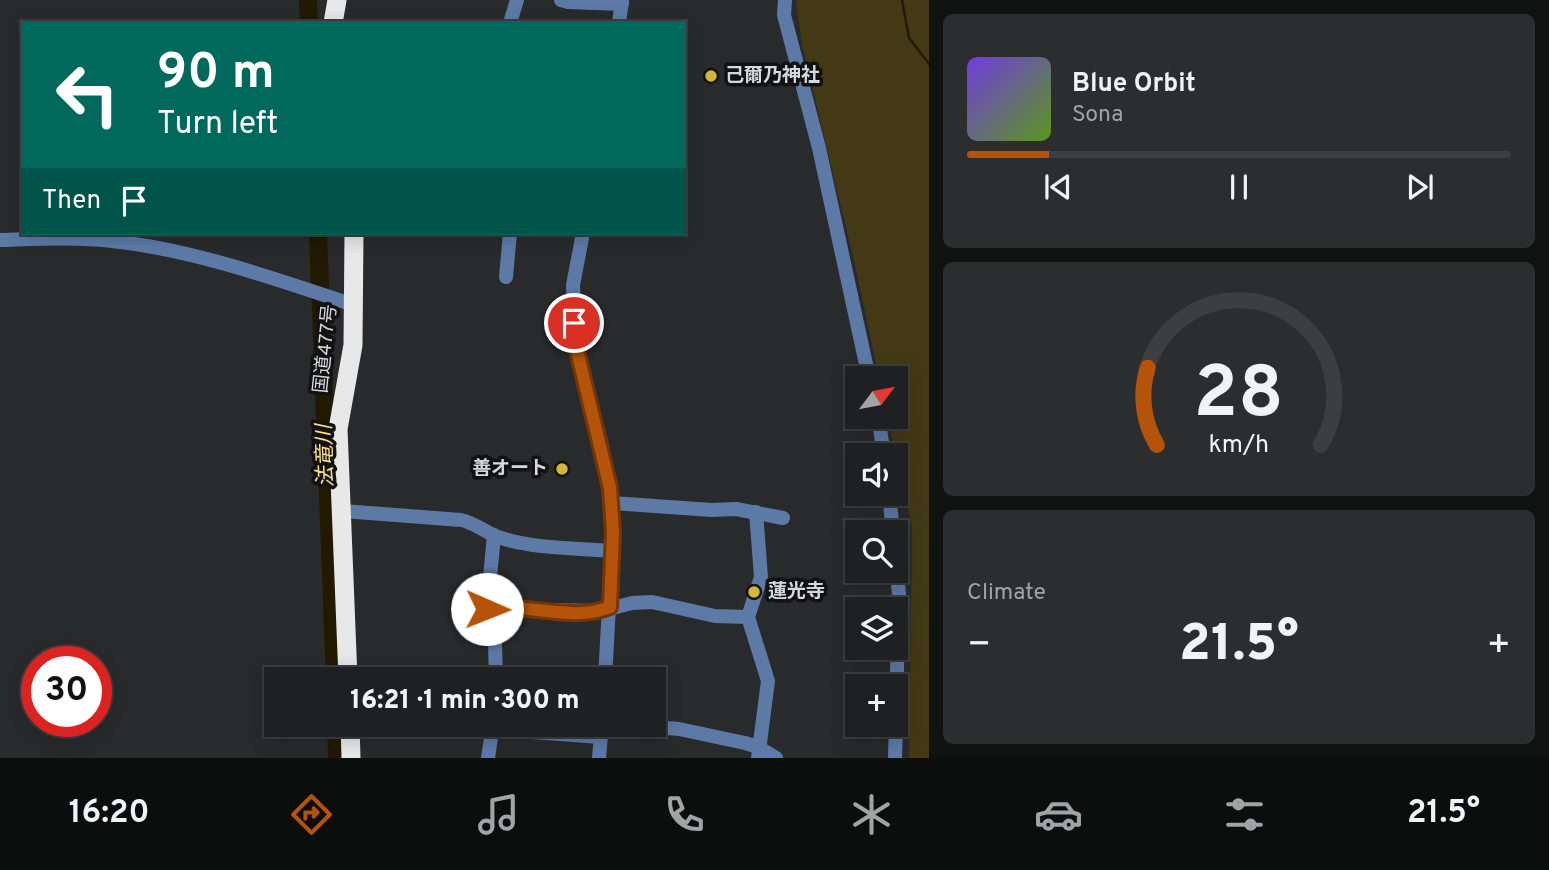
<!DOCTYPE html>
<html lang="en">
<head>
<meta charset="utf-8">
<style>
	:root { --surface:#1e2021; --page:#2b2d2e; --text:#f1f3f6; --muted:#a1a3a5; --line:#3c3e3f; --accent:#b45309 }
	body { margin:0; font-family:Overpass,"Noto Sans JP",sans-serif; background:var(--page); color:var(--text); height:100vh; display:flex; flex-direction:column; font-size:26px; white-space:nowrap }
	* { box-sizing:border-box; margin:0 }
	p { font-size:23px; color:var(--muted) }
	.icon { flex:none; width:38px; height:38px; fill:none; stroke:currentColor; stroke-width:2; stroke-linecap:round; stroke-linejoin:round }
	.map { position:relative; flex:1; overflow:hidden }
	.panel { display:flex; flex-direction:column; gap:14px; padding:14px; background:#101212; width:620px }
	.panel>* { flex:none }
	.hud { position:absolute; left:21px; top:21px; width:665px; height:214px; border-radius:0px; box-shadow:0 4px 18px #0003,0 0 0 2px var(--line); background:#00695c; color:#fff; overflow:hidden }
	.needle { width:46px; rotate:58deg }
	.controls { position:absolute; left:845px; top:366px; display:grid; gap:14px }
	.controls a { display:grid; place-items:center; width:63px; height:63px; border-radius:0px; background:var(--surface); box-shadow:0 4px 18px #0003,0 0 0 2px var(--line); font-size:35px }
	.speed { position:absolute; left:21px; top:646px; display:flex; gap:14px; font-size:35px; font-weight:700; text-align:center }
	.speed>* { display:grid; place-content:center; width:91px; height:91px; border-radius:50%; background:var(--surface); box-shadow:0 4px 18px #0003,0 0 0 2px var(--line); line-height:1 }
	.speed .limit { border:10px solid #d22; background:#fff; color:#111 }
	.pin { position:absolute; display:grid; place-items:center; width:60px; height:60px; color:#fff; margin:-30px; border:4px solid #fff; border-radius:50%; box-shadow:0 2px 7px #0007 }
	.me { position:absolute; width:77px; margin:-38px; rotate:91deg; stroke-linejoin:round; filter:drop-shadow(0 0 5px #0008) }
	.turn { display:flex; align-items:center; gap:24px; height:147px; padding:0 21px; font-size:32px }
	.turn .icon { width:91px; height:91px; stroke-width:2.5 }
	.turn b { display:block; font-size:49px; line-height:60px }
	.then { display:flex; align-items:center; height:66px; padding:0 21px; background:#0003; gap:14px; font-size:26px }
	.big { font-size:52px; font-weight:800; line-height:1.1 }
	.panel .card { flex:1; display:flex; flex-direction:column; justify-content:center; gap:10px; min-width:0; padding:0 24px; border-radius:10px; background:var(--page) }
	.panel .dial { align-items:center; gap:0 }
	.dial svg { height:182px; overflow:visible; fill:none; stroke:var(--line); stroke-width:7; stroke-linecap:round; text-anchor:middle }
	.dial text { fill:var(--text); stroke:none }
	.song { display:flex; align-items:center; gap:21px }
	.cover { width:84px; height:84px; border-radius:10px; background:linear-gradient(135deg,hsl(260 70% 55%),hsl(90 70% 35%)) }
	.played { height:7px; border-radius:4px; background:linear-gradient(90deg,var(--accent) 15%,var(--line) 15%) }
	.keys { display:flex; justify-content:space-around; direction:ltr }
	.heat { display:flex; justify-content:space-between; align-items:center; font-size:38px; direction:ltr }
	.trip { position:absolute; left:264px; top:667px; width:402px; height:70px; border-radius:0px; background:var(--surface); box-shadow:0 4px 18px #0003,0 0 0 2px var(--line); font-weight:800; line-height:70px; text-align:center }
	.tab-bar { display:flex; height:112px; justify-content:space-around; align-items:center; background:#0c0d0d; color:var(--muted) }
	.tab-bar .icon { width:49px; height:49px }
	.tab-bar .selected { color:var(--accent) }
	.tab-bar b { font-size:32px; color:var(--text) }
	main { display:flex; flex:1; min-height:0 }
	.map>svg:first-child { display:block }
	.green { fill:#433914 }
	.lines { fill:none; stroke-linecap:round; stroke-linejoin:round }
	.stream { stroke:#211a00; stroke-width:2.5 }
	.river { stroke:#211a00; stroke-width:18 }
	.minor { stroke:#5d7aa7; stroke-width:14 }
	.highway { stroke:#e8e8e8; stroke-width:19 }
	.route-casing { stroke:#753606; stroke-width:18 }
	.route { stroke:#b45309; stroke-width:12 }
	.poi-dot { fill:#d5b534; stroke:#121213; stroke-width:2.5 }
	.labels { text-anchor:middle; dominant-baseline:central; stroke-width:7; stroke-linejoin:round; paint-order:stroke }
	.poi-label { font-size:19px; font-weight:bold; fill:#d7d8da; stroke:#121213; text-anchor:start }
	.street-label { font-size:19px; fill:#d7d8da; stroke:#121213 }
	.water-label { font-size:21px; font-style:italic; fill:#fbe185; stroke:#121213 }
</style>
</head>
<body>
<main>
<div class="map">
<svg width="930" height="758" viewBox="0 0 930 758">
	<rect width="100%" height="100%" fill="#282a2c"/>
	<path class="green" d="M796 0H929V758H909L912 526 887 417 896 416V378H879L855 265 802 45Z"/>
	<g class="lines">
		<path class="stream" d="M902 0 909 38 930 65"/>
		<g class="river">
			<path d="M308 0 309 23"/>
			<path d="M318 233 335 679"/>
			<path d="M336 724 337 758"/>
		</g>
		<g class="minor">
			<path d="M561 0 568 2 622 4"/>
			<path d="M785 0 784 15 819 148 869 378"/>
			<path d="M510 23 517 0"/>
			<path d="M619 23 622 0"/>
			<path d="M583 233 573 285 575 342 602 446 612 503 613 533 605 679"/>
			<path d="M0 240C37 239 75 237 112 241 195 250 275 279 354 305"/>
			<path d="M506 277 510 233"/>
			<path d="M878 416 884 455"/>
			<path d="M889 494 893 532"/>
			<path d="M612 503 712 510 736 509 783 518"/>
			<path d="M343 511 461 520C476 523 487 534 501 538 536 549 576 548 612 551"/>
			<path d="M756 512 761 577 748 617 768 681 758 758"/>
			<path d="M494 535 487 609 601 611 632 603 652 602 715 616 748 617"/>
			<path d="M896 564 899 594 896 708"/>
			<path d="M494 608 496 679"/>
			<path d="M621 724 679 729 745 743 758 747 776 758"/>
			<path d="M492 729 600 737"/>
			<path d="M488 758 493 724"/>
			<path d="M599 758 602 724"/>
			<path d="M895 758 896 724"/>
		</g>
		<g class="highway">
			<path d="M333 23 337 0"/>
			<path d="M348 679 338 429 353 345 354 233"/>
			<path d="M350 724 351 758"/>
		</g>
	</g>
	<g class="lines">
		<g class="route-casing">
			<path id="route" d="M487 609C526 602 572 623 610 607L613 533 610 488 575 342 574 323"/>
		</g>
		<use href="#route" class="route"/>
	</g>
	<g class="poi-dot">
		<circle cx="711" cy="76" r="7"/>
		<circle cx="562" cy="469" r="7"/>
		<circle cx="754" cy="592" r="7"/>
	</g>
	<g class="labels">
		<g class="poi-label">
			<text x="725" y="76">己爾乃神社</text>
			<text x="548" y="469" text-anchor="end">善オート</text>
			<text x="768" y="592">蓮光寺</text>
		</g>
		<g class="street-label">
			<text transform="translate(326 349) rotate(-84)">国道477号</text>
		</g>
		<g class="water-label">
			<text transform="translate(326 456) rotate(-92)">法竜川</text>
		</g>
	</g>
</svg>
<div class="controls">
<a><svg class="needle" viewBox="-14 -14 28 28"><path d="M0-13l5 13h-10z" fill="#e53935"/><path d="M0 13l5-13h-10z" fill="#a1a3a5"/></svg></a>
<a><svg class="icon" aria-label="sound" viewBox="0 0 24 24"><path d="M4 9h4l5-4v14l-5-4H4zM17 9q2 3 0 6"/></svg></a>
<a><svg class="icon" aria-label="search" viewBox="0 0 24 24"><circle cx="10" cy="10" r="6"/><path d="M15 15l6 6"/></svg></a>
<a><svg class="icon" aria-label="layers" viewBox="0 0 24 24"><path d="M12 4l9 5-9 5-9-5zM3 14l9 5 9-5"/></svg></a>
<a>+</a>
</div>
<div class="speed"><div class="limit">30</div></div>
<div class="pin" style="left:574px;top:323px;background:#d93025"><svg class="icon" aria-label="arrive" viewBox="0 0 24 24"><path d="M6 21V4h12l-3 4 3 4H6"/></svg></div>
<svg class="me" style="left:487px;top:609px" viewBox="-20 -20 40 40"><circle r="19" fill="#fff"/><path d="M0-13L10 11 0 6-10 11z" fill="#b45309"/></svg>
<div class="trip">16:21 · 1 min · 300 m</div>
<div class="hud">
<div class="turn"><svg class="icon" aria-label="left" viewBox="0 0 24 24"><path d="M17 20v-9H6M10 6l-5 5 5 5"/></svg><div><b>90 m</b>Turn left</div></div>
<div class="then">Then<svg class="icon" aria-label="arrive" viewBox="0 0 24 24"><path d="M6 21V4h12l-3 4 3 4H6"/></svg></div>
</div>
</div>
<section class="panel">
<div class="card">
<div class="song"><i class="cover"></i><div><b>Blue Orbit</b><p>Sona</p></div></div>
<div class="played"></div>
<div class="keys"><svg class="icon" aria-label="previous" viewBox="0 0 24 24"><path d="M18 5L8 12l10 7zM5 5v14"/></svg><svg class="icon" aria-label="pause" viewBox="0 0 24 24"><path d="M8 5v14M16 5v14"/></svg><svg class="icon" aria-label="next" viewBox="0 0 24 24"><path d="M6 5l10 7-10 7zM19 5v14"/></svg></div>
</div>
<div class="card dial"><svg viewBox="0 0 100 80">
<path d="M14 69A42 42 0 1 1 86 69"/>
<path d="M14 69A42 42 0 0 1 10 35" stroke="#b45309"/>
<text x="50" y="56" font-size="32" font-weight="700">28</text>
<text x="50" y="72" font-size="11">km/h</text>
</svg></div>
<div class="card"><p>Climate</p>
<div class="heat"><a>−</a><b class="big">21.5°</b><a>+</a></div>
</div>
</section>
</main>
<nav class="tab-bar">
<b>16:20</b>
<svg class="icon selected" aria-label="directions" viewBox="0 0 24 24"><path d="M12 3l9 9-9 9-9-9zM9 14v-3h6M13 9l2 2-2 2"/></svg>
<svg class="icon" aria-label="music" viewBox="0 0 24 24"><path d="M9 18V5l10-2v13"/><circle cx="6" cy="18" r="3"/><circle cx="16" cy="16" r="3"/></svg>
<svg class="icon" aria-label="phone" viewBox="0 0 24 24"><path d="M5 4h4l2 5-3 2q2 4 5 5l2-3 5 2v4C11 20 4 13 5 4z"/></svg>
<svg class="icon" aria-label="climate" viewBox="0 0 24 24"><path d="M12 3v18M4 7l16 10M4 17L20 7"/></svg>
<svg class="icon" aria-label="car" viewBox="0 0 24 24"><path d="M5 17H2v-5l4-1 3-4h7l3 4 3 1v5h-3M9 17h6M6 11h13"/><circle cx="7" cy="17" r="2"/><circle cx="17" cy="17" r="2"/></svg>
<svg class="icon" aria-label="filters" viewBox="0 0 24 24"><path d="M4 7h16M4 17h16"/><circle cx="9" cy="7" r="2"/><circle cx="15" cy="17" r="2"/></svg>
<b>21.5°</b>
</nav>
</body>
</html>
